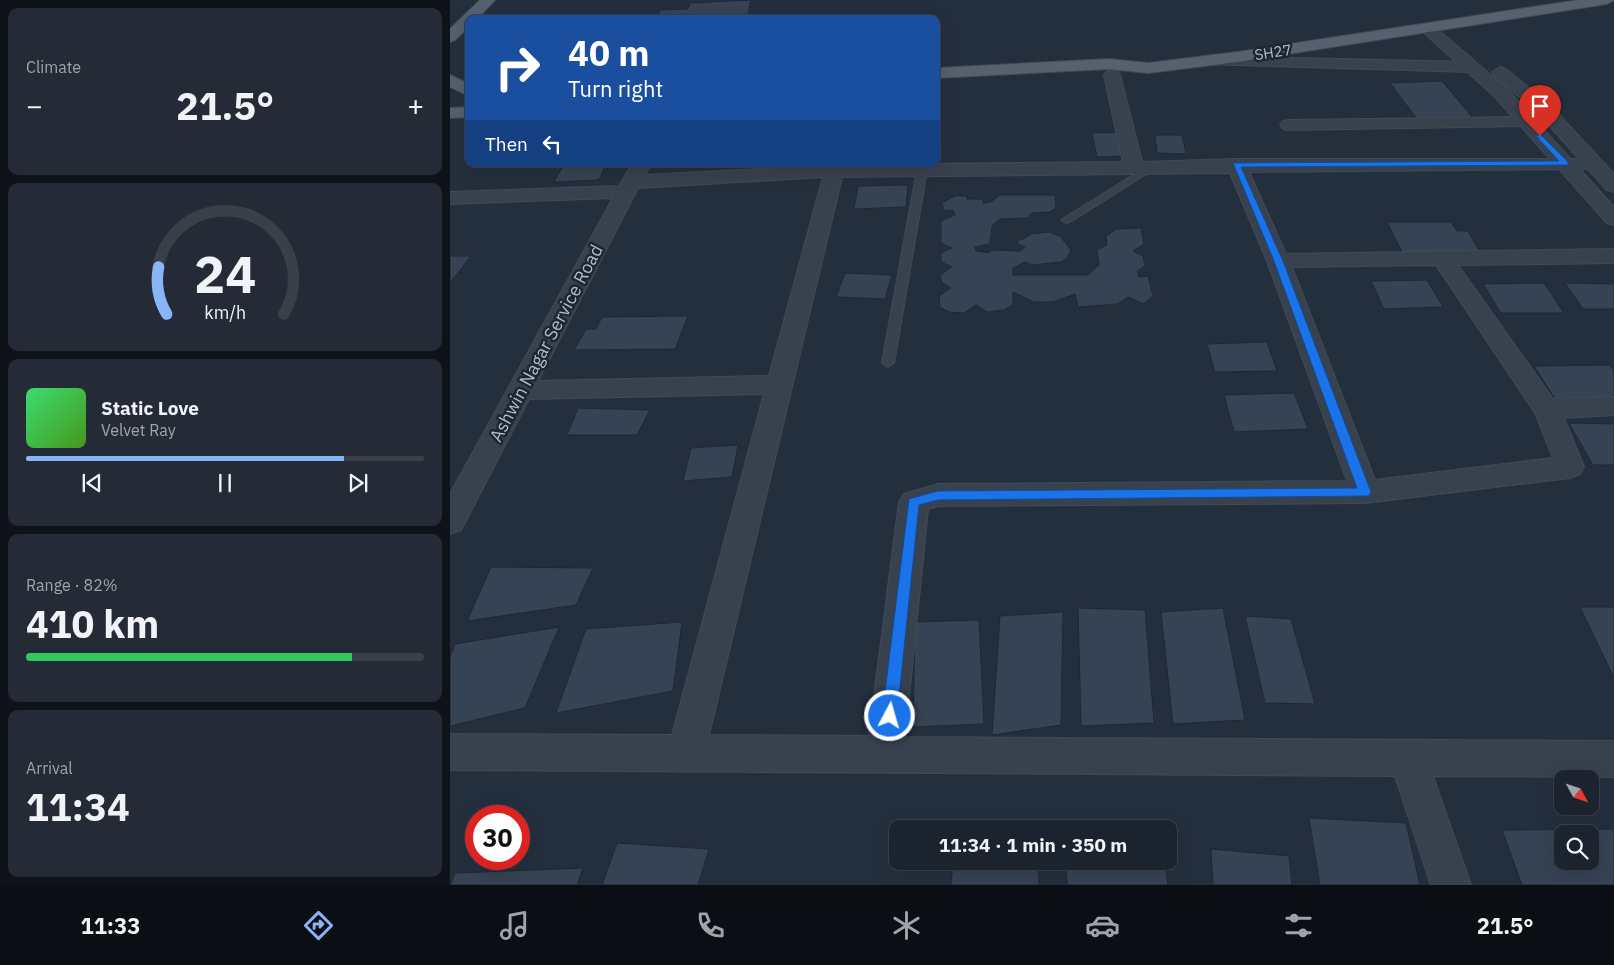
<!DOCTYPE html>
<html lang="en">
<head>
<meta charset="utf-8">
<style>
	:root { --surface:#1b232e; --page:#242b36; --text:#f1f3f6; --muted:#a0a4aa; --line:#39404a; --accent:#8ab4f8 }
	body { margin:0; font-family:"IBM Plex Sans",sans-serif; background:var(--page); color:var(--text); height:100vh; display:flex; flex-direction:column; font-size:19px; white-space:nowrap }
	* { box-sizing:border-box; margin:0 }
	p { font-size:16px; color:var(--muted) }
	.icon { flex:none; width:28px; height:28px; fill:none; stroke:currentColor; stroke-width:2; stroke-linecap:round; stroke-linejoin:round }
	.map { position:relative; flex:1; overflow:hidden }
	.side { display:flex; flex-direction:column; gap:8px; padding:8px; background:#0f1319; width:450px }
	.side>* { flex:none }
	.top-card { position:absolute; left:15px; top:15px; width:475px; height:152px; border-radius:10px; box-shadow:0 5px 20px #0002,0 0 0 1px var(--line); background:#1a4fa0; color:#fff; overflow:hidden }
	.needle { width:32px; rotate:130deg }
	.controls { position:absolute; left:1104px; top:770px; display:grid; gap:10px }
	.controls a { display:grid; place-items:center; width:45px; height:45px; border-radius:10px; background:var(--surface); box-shadow:0 5px 20px #0002,0 0 0 1px var(--line); font-size:25px }
	.speed { position:absolute; left:15px; top:805px; display:flex; gap:10px; font-size:25px; font-weight:700; text-align:center }
	.speed>* { display:grid; place-content:center; width:65px; height:65px; border-radius:50%; background:var(--surface); box-shadow:0 5px 20px #0002,0 0 0 1px var(--line); line-height:1 }
	.speed .limit { border:8px solid #d22; background:#fff; color:#111 }
	.pin { position:absolute; display:grid; place-items:center; width:42px; height:42px; color:#fff; margin:-51px -21px; border-radius:50% 50% 50% 0; rotate:-45deg; box-shadow:0 0 5px #0007 }
	.pin .icon { rotate:45deg }
	.me { position:absolute; width:55px; margin:-28px; rotate:6deg; stroke-linejoin:round; filter:drop-shadow(0 0 4px #0008) }
	.turn { display:flex; align-items:center; gap:18px; height:105px; padding:0 20px; font-size:22px }
	.turn .icon { width:65px; height:65px; stroke-width:2.5 }
	.turn b { display:block; font-size:35px; line-height:42px }
	.then { display:flex; align-items:center; height:48px; padding:0 20px; background:#0003; gap:10px; font-size:19px }
	.big { font-size:38px; font-weight:700; line-height:1.1 }
	.side .tile { flex:1; display:flex; flex-direction:column; justify-content:center; gap:8px; min-width:0; padding:0 18px; border-radius:10px; background:var(--page) }
	.side .dial { align-items:center; gap:0 }
	.dial svg { height:130px; overflow:visible; fill:none; stroke:var(--line); stroke-width:7; stroke-linecap:round; text-anchor:middle }
	.dial text { fill:var(--text); stroke:none }
	.song { display:flex; align-items:center; gap:15px }
	.cover { width:60px; height:60px; border-radius:8px; background:linear-gradient(135deg,hsl(140 70% 55%),hsl(100 70% 35%)) }
	.played { height:5px; border-radius:2px; background:linear-gradient(90deg,var(--accent) 80%,var(--line) 80%) }
	.keys { display:flex; justify-content:space-around; direction:ltr }
	.heat { display:flex; justify-content:space-between; align-items:center; font-size:28px; direction:ltr }
	.charge { height:8px; border-radius:4px; background:linear-gradient(90deg,#34c759 82%,var(--line) 0) }
	.trip { position:absolute; left:439px; top:820px; width:288px; height:50px; border-radius:10px; background:var(--surface); box-shadow:0 5px 20px #0002,0 0 0 1px var(--line); font-weight:700; line-height:50px; text-align:center }
	.tab-bar { display:flex; height:80px; justify-content:space-around; align-items:center; background:#0b0e12; color:var(--muted) }
	.tab-bar .icon { width:35px; height:35px }
	.tab-bar .selected { color:var(--accent) }
	.tab-bar b { font-size:22px; color:var(--text) }
	main { display:flex; flex:1; min-height:0 }
	.map>svg:first-child { display:block }
	.building { fill:#364354; stroke:#1f2835; fill-rule:evenodd }
	.lines { fill:none; stroke-linecap:round; stroke-linejoin:round }
	.service-casing { stroke:#414a57; stroke-width:2 }
	.minor-casing { stroke:#414a57; stroke-width:2 }
	.tertiary-casing { stroke:#414a57; stroke-width:2 }
	.primary-casing { stroke:#414a57; stroke-width:2 }
	.service { fill:#38414e; fill-rule:evenodd }
	.minor { fill:#38414e; fill-rule:evenodd }
	.tertiary { fill:#38414e; fill-rule:evenodd }
	.primary { fill:#56606e; fill-rule:evenodd }
	.route { fill:#1a73e8; stroke:#114b97 }
	.labels { text-anchor:middle; dominant-baseline:central; stroke-width:5; stroke-linejoin:round; paint-order:stroke }
	.far-street-label { font-size:15px; fill:#b4bcc9; stroke:#1d2633 }
	.street-label { font-size:18px; fill:#b4bcc9; stroke:#1d2633 }
</style>
</head>
<body>
<main>
<section class="side">
<div class="tile"><p>Climate</p>
<div class="heat"><a>−</a><b class="big">21.5°</b><a>+</a></div>
</div>
<div class="tile dial"><svg viewBox="0 0 100 80">
<path d="M14 69A42 42 0 1 1 86 69"/>
<path d="M14 69A42 42 0 0 1 9 40" stroke="#8ab4f8"/>
<text x="50" y="56" font-size="32" font-weight="700">24</text>
<text x="50" y="72" font-size="11">km/h</text>
</svg></div>
<div class="tile">
<div class="song"><i class="cover"></i><div><b>Static Love</b><p>Velvet Ray</p></div></div>
<div class="played"></div>
<div class="keys"><svg class="icon" aria-label="previous" viewBox="0 0 24 24"><path d="M18 5L8 12l10 7zM5 5v14"/></svg><svg class="icon" aria-label="pause" viewBox="0 0 24 24"><path d="M8 5v14M16 5v14"/></svg><svg class="icon" aria-label="next" viewBox="0 0 24 24"><path d="M6 5l10 7-10 7zM19 5v14"/></svg></div>
</div>
<div class="tile"><p>Range · 82%</p><b class="big">410 km</b><div class="charge"></div></div>
<div class="tile"><p>Arrival</p><b class="big">11:34</b></div>
</section>
<div class="map">
<svg width="1164" height="885" viewBox="0 0 1164 885">
	<rect width="100%" height="100%" fill="#242f3e"/>
	<g class="building">
		<path d="M301 0 297 19H207L210 10 238 9 240 3Z"/>
		<path d="M992 81 1023 118 967 119 940 83Z"/>
		<path d="M672 132 678 156 647 157 642 133Z"/>
		<path d="M705 135H732L736 154 707 153Z"/>
		<path d="M114 164H156L149 180 104 182Z"/>
		<path d="M458 185 456 207 404 209 408 186Z"/>
		<path d="M550 195H605L606 208 600 212 582 213 578 218 550 219 542 226 540 244 525 247 526 251 539 253 542 250 570 251 575 247 568 244V240L573 239 581 234 599 232 610 236 621 250 617 258 611 262 583 265 575 262 563 268V275H638L649 265 647 250 657 245 656 236 666 229 691 228 694 244 683 251 693 256 695 266 687 271 689 277 698 276 703 296 694 304 678 297 668 304 628 307 625 294 603 302H584L563 292V305L554 310 537 312 526 305 514 313 499 312 490 307 489 296 501 288 492 283 490 275 502 267 491 262V253L502 248 491 243V221L505 215 503 210 494 211 492 203 505 196H517V199H533V203L541 202Z"/>
		<path d="M937 222H1001L1007 231H1018L1031 254H953Z"/>
		<path d="M0 256H21L0 283Z"/>
		<path d="M395 273 442 275 435 299 386 297Z"/>
		<path d="M977 280 993 307 934 309 921 281Z"/>
		<path d="M1094 283 1114 313H1051L1033 284Z"/>
		<path d="M1115 283 1164 284V309H1133Z"/>
		<path d="M238 316 225 349 124 350 136 329H146L152 317Z"/>
		<path d="M817 342 827 371 765 372 757 344Z"/>
		<path d="M1160 365 1164 371V401L1107 402 1084 366Z"/>
		<path d="M844 393 858 429 784 432 774 395Z"/>
		<path d="M128 408 200 410 187 435H117Z"/>
		<path d="M1119 423 1164 424V465H1143Z"/>
		<path d="M288 445 282 477 233 481 241 448Z"/>
		<path d="M41 567 143 568 126 605 17 621Z"/>
		<path d="M1130 607H1164V678Z"/>
		<path d="M628 608 695 610 704 723 631 726Z"/>
		<path d="M773 608 795 720 723 724 711 612Z"/>
		<path d="M613 612 611 725 542 735 550 616Z"/>
		<path d="M795 616 841 619 865 704 815 703Z"/>
		<path d="M529 620 534 724 463 727 465 622Z"/>
		<path d="M232 622 223 691 106 713 136 629Z"/>
		<path d="M109 627 75 708 0 726V657L5 644Z"/>
		<path d="M859 818 956 823 970 885H870Z"/>
		<path d="M1164 829V885H1072L1052 830ZM1112 834H1140V861H1112Z"/>
		<path d="M167 843 259 849 248 885H152Z"/>
		<path d="M761 849 839 856 842 885H763Z"/>
		<path d="M503 861H588L589 885H501Z"/>
		<path d="M616 861H715L718 885H617Z"/>
		<path d="M133 868 127 885H1L5 873Z"/>
	</g>
	<g class="lines">
		<g class="service-casing">
			<g id="service">
				<path d="M701 164 709 166 620 222 616 223 611 220Z"/>
				<path d="M472 167 477 170 444 363 438 367 432 363 467 170Z"/>
			</g>
		</g>
		<g class="minor-casing">
			<g id="minor">
				<path d="M757 56 1021 62 1029 67 1021 72 751 64 749 61Z"/>
				<path d="M662 70 668 72 670 75 692 162 786 159H1150L1153 163 1150 167 1143 169 799 172 836 254 1164 249V263L1008 265 1103 399 1164 397V415L1114 418 1134 467 1130 474 1120 478 915 503 488 506 478 509 455 737 1164 741V777L983 776 1021 885H981L945 776 0 770V734L222 735 314 394 79 399 11 530 0 534V494L163 198 0 204V192L169 186 182 164H200L195 175 384 165 673 162 654 75 656 72ZM780 173 817 261 897 481 488 484 454 494 449 502 419 736 259 735 392 177ZM373 177 319 376 88 381 188 188ZM986 265 1085 413 1103 458 925 480 842 267Z"/>
				<path d="M1077 117 1083 118 1086 122 1083 126 839 130 833 129 830 125 833 121 839 120Z"/>
			</g>
		</g>
		<g class="tertiary-casing">
			<g id="tertiary">
				<path d="M976 23 981 24 1056 88 1164 207V225L1157 223 1044 96 971 30 969 27Z"/>
				<path d="M1050 67 1056 69 1101 106 1164 174V192L1157 190 1089 114 1044 75 1042 72Z"/>
			</g>
		</g>
		<g class="primary-casing">
			<g id="primary">
				<path d="M30 0H45L27 19H19V27L5 40 0 42V29Z"/>
				<path d="M1129 0H1164L1157 4 787 62 698 73 659 69 486 78V68L659 59 698 63 787 52Z"/>
				<path d="M0 75 19 84V96L0 87Z"/>
				<path d="M19 107V117L0 118V108Z"/>
			</g>
		</g>
		<use href="#service" class="service"/>
		<use href="#minor" class="minor"/>
		<use href="#tertiary" class="tertiary"/>
		<use href="#primary" class="primary"/>
	</g>
	<path class="route" d="M1090 134 1118 162V165L791 167 833 261 921 492 919 496 488 500 469 505 447 716 445 721 440 723 435 721 432 716 459 499 488 491 907 488 824 261 783 163 1109 161 1086 136Z"/>
	<g class="labels">
		<g class="far-street-label">
			<text transform="translate(823 52) rotate(-9)">SH27</text>
		</g>
		<g class="street-label">
			<text transform="translate(96 343) rotate(-62)">Ashwin Nagar Service Road</text>
		</g>
	</g>
</svg>
<div class="controls">
<a><svg class="needle" viewBox="-14 -14 28 28"><path d="M0-13l5 13h-10z" fill="#e53935"/><path d="M0 13l5-13h-10z" fill="#a0a4aa"/></svg></a>
<a><svg class="icon" aria-label="search" viewBox="0 0 24 24"><circle cx="10" cy="10" r="6"/><path d="M15 15l6 6"/></svg></a>
</div>
<div class="speed"><div class="limit">30</div></div>
<div class="pin" style="left:1090px;top:136px;background:#d93025"><svg class="icon" aria-label="arrive" viewBox="0 0 24 24"><path d="M6 21V4h12l-3 4 3 4H6"/></svg></div>
<svg class="me" style="left:440px;top:716px" viewBox="-20 -20 40 40"><circle r="17" fill="#1a73e8" stroke="#fff" stroke-width="3"/><path d="M0-11L8 9 0 5-8 9z" fill="#fff"/></svg>
<div class="trip">11:34 · 1 min · 350 m</div>
<div class="top-card">
<div class="turn"><svg class="icon" aria-label="right" viewBox="0 0 24 24"><path d="M7 20v-9h11M14 6l5 5-5 5"/></svg><div><b>40 m</b>Turn right</div></div>
<div class="then">Then<svg class="icon" aria-label="left" viewBox="0 0 24 24"><path d="M17 20v-9H6M10 6l-5 5 5 5"/></svg></div>
</div>
</div>
</main>
<nav class="tab-bar">
<b>11:33</b>
<svg class="icon selected" aria-label="directions" viewBox="0 0 24 24"><path d="M12 3l9 9-9 9-9-9zM9 14v-3h6M13 9l2 2-2 2"/></svg>
<svg class="icon" aria-label="music" viewBox="0 0 24 24"><path d="M9 18V5l10-2v13"/><circle cx="6" cy="18" r="3"/><circle cx="16" cy="16" r="3"/></svg>
<svg class="icon" aria-label="phone" viewBox="0 0 24 24"><path d="M5 4h4l2 5-3 2q2 4 5 5l2-3 5 2v4C11 20 4 13 5 4z"/></svg>
<svg class="icon" aria-label="climate" viewBox="0 0 24 24"><path d="M12 3v18M4 7l16 10M4 17L20 7"/></svg>
<svg class="icon" aria-label="car" viewBox="0 0 24 24"><path d="M5 17H2v-5l4-1 3-4h7l3 4 3 1v5h-3M9 17h6M6 11h13"/><circle cx="7" cy="17" r="2"/><circle cx="17" cy="17" r="2"/></svg>
<svg class="icon" aria-label="filters" viewBox="0 0 24 24"><path d="M4 7h16M4 17h16"/><circle cx="9" cy="7" r="2"/><circle cx="15" cy="17" r="2"/></svg>
<b>21.5°</b>
</nav>
</body>
</html>
